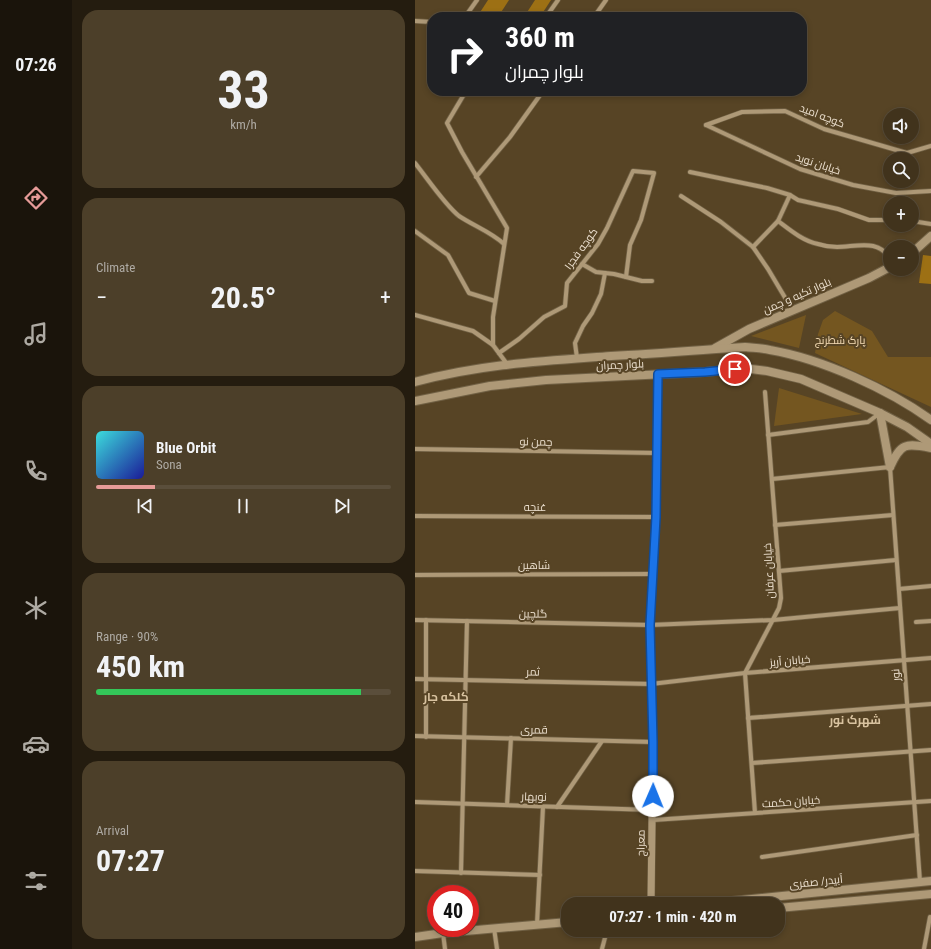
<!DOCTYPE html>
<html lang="en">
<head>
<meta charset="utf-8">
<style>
	:root { --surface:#41331c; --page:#4c3f29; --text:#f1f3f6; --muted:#aeaaa3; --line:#5a4e3b; --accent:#e69b98 }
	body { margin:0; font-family:"Roboto Condensed",Cairo,sans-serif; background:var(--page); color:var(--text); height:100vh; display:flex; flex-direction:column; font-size:15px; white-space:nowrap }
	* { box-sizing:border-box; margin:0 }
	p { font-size:13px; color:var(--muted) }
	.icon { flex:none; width:22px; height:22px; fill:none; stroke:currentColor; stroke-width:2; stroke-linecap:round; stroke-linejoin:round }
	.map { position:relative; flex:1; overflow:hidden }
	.sheet { display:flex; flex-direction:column; gap:10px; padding:10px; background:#241c0f; width:343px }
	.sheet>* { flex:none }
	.guide { position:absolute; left:12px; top:12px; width:380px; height:84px; border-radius:16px; box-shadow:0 2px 6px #0003,0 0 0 1px var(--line); background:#202124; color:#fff; overflow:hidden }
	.buttons { position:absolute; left:468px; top:108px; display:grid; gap:8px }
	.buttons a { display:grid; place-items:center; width:36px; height:36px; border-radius:50%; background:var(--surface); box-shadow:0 2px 6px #0003,0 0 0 1px var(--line); font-size:20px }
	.speed { position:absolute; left:12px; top:885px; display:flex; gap:8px; font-size:20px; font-weight:700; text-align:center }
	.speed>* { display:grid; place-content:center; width:52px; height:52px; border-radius:50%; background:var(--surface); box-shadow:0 2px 6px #0003,0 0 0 1px var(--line); line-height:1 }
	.speed .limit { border:6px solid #d22; background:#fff; color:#111 }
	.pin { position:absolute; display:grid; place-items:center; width:34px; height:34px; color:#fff; margin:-17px; border:2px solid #fff; border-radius:50%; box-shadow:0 1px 4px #0007 }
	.me { position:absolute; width:44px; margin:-22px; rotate:1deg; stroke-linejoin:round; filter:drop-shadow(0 0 3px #0008) }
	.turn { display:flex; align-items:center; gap:14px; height:84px; padding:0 12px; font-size:18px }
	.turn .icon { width:52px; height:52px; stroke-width:2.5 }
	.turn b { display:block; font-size:28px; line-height:34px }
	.big { font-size:30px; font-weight:700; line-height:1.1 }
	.sheet .tile { flex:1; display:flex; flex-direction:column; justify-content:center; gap:6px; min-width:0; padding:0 14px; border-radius:16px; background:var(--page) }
	.sheet .dial { align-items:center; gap:0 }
	.dial b { font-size:52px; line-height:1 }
	.song { display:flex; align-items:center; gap:12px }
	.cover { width:48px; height:48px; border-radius:6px; background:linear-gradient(135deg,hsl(180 70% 55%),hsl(240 70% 35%)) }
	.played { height:4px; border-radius:2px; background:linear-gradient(90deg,var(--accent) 20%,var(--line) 20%) }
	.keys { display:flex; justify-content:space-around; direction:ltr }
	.heat { display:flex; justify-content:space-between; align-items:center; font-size:22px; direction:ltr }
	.charge { height:6px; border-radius:3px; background:linear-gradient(90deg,#34c759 90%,var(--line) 0) }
	.trip { position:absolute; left:146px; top:897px; width:224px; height:40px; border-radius:16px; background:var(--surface); box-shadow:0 2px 6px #0003,0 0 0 1px var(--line); font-weight:700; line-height:40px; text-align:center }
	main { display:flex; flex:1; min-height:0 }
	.tabs { display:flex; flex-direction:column; width:72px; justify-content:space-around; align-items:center; background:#1a140b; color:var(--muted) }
	.tabs .icon { width:28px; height:28px }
	.tabs .active { color:var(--accent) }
	.tabs b { font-size:18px; color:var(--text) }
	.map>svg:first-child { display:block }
	.green { fill:#745620 }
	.building { fill:#9d7014 }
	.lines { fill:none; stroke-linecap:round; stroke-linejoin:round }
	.minor-casing { stroke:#716145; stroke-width:5.5 }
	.tertiary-casing { stroke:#716145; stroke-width:8 }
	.secondary-casing { stroke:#716145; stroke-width:10 }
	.minor { stroke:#ae9977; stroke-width:4 }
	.tertiary { stroke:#ae9977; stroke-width:7 }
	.secondary { stroke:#ae9977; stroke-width:8 }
	.route-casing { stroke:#114b97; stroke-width:10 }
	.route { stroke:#1a73e8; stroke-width:7 }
	.labels { text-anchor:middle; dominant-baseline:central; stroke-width:4; stroke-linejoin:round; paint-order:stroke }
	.street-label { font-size:11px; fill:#ede1d0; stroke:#574425 }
	.park-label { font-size:11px; fill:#f6ddb6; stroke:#574425 }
	.neighbourhood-label { font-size:12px; font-weight:bold; fill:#d9c3a0; stroke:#574425 }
</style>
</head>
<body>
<main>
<nav class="tabs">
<b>07:26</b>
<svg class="icon active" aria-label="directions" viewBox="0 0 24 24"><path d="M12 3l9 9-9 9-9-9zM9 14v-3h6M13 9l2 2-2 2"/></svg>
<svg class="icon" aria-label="music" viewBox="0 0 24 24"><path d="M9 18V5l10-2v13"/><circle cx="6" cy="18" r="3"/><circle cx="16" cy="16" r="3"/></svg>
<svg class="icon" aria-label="phone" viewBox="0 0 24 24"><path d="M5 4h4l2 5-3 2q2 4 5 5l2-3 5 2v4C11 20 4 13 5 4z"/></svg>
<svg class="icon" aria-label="climate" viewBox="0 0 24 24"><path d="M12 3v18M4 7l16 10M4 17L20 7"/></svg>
<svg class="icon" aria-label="car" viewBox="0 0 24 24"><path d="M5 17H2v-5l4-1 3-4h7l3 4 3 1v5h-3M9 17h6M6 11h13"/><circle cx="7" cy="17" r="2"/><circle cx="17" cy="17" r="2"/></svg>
<svg class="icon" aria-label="filters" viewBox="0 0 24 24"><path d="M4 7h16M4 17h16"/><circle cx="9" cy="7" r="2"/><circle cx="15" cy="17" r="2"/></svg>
</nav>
<section class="sheet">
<div class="tile dial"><b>33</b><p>km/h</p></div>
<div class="tile"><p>Climate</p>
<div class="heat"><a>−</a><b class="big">20.5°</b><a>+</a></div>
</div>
<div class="tile">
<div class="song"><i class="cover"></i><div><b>Blue Orbit</b><p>Sona</p></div></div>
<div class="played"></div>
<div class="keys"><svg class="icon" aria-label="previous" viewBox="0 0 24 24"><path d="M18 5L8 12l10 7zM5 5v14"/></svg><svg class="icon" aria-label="pause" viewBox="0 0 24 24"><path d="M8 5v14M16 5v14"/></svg><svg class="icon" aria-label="next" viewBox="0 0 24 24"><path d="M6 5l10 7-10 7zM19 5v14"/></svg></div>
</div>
<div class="tile"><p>Range · 90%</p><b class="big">450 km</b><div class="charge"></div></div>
<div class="tile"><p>Arrival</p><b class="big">07:27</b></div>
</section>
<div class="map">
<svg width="516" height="949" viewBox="0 0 516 949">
	<rect width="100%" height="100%" fill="#574425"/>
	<g class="green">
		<path d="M420 311 457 331 473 357H516V407L400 353 403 334 408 320Z"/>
		<path d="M391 315 384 348 336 336Z"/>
		<path d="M364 388 447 414 359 426Z"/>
	</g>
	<g class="building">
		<path d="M73 0H94L83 17H62Z"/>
		<path d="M120 0H136L125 17H109Z"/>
		<path d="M508 255 516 256V284L504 283Z"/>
	</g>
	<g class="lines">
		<g class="minor-casing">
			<g id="minor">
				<path d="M50 17 62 0"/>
				<path d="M131 17 143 0"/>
				<path d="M179 17 191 0"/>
				<path d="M0 21 17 22"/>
				<path d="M51 91 32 123 47 152 92 228 78 317V345"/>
				<path d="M291 125 385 169 438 185 481 193 516 191"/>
				<path d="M291 125 327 112 370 111 409 129 492 153 516 146"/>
				<path d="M0 163C12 178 30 205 44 216 59 226 76 232 89 244"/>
				<path d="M275 172 352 188 375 195 383 200 423 209 454 220H475"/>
				<path d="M61 177 95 137 128 91"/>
				<path d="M266 196 306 222 338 247 353 269 378 311"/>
				<path d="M363 221C375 230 388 241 403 244 409 246 416 247 422 247 441 247 465 238 475 260"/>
				<path d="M497 221 516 224"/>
				<path d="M0 231 33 255 54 293 80 301"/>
				<path d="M338 247 363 221 375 195"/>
				<path d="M167 264 181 272 199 274 227 281H237"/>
				<path d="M0 315 58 331 78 345 92 364"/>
				<path d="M84 353 104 339 129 317 150 306 152 283 183 244 192 228 218 171 239 173 226 220 215 245 211 277"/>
				<path d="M162 358 160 343 168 326 177 313 186 294 190 273"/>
				<path d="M353 435 453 422 465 413"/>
				<path d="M0 449 242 453"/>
				<path d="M357 479 475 467 505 882"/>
				<path d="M0 516 241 517"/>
				<path d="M360 525 478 515"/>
				<path d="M364 571 481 560"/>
				<path d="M0 575 238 574"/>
				<path d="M484 589 516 586"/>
				<path d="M0 620 235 625 358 620 485 608"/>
				<path d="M501 622 516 621"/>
				<path d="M0 679 236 684 330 673 516 658"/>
				<path d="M333 718 516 704"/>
				<path d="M0 736 238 742"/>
				<path d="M11 737V620"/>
				<path d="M337 763 516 750"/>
				<path d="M0 802 237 810"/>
				<path d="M92 805 96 738"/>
				<path d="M142 807 187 741"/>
				<path d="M340 813 330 673 364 608 366 598 350 392"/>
				<path d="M238 820 516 801"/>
				<path d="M347 857 502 835"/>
				<path d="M0 871 125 875"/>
				<path d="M46 873 52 621"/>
				<path d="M122 924 128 807"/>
				<path d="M79 928 82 949"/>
				<path d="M28 933 30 949"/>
				<path d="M187 949 192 930"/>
				<path d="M509 949 515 917"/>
			</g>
		</g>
		<g class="tertiary-casing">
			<path id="tertiary" d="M236 904 238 742 235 625 241 517 243 374"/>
		</g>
		<g class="secondary-casing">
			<g id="secondary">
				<path d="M497 253 516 236"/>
				<path d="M300 348 334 329 454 278 475 267"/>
				<path d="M0 382C66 364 129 361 196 356 241 354 286 350 330 347 338 348 347 348 355 350 407 359 473 389 516 420"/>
				<path d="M0 401 75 386 131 380 290 372 328 368 352 371 386 379 465 413 492 427 516 444"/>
				<path d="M465 413 475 467"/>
				<path d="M475 467C486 443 490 443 516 448"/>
				<path d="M287 904 516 881"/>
				<path d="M363 908 516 894"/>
				<path d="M0 937 28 933 153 922"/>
			</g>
		</g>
		<use href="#minor" class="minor"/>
		<use href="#tertiary" class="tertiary"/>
		<use href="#secondary" class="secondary"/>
	</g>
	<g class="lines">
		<g class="route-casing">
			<path id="route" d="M238 796V742L235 625 241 517 243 374 290 372 320 369"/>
		</g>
		<use href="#route" class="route"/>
	</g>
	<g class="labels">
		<g class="street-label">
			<text transform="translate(407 116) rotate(21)">کوچه امید</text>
			<text transform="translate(403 164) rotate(18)">خیابان نوید</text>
			<text transform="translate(166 249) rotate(-54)">کوچه فجر۱</text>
			<text transform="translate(382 296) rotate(-24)">بلوار تکیه و چمن</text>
			<text transform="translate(205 365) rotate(-3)">بلوار چمران</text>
			<text transform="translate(121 442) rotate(1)">چمن نو</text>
			<text x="120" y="507">غنچه</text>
			<text x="119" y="565">شاهین</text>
			<text transform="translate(354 571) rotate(-93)">خیابان عرفان</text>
			<text transform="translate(118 614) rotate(1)">گلچین</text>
			<text transform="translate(375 661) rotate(-5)">خیابان آریز</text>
			<text transform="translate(118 672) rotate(1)">ثمر</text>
			<text transform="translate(481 675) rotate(-94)">نور</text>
			<text transform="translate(119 730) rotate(1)">قمری</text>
			<text transform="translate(119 797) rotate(2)">نوبهار</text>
			<text transform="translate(376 802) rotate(-4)">خیابان حکمت</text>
			<text transform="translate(226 843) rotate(-89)">معراج</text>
			<text transform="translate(401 882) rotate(-6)">آبیدر/ صفری</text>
		</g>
		<g class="park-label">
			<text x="425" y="340">پارک شطرنج</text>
		</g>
		<g class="neighbourhood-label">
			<text x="31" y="697">کلکه جار</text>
			<text x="440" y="720">شهرک نور</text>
		</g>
	</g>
</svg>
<div class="buttons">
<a><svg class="icon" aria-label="sound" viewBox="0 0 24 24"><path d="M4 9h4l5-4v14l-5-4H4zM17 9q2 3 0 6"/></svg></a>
<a><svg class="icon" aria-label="search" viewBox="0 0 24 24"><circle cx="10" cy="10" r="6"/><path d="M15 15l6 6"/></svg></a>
<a>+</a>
<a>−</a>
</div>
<div class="speed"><div class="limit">40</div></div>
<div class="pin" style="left:320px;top:369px;background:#d93025"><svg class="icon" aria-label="arrive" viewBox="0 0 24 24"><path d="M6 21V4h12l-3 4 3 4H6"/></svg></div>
<svg class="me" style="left:238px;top:796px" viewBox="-20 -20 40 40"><circle r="19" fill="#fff"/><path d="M0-13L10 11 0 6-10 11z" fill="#1a73e8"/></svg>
<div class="trip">07:27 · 1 min · 420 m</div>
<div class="guide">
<div class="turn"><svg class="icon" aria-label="right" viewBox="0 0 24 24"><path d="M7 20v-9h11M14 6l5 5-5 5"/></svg><div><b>360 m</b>بلوار چمران</div></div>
</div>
</div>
</main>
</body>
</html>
